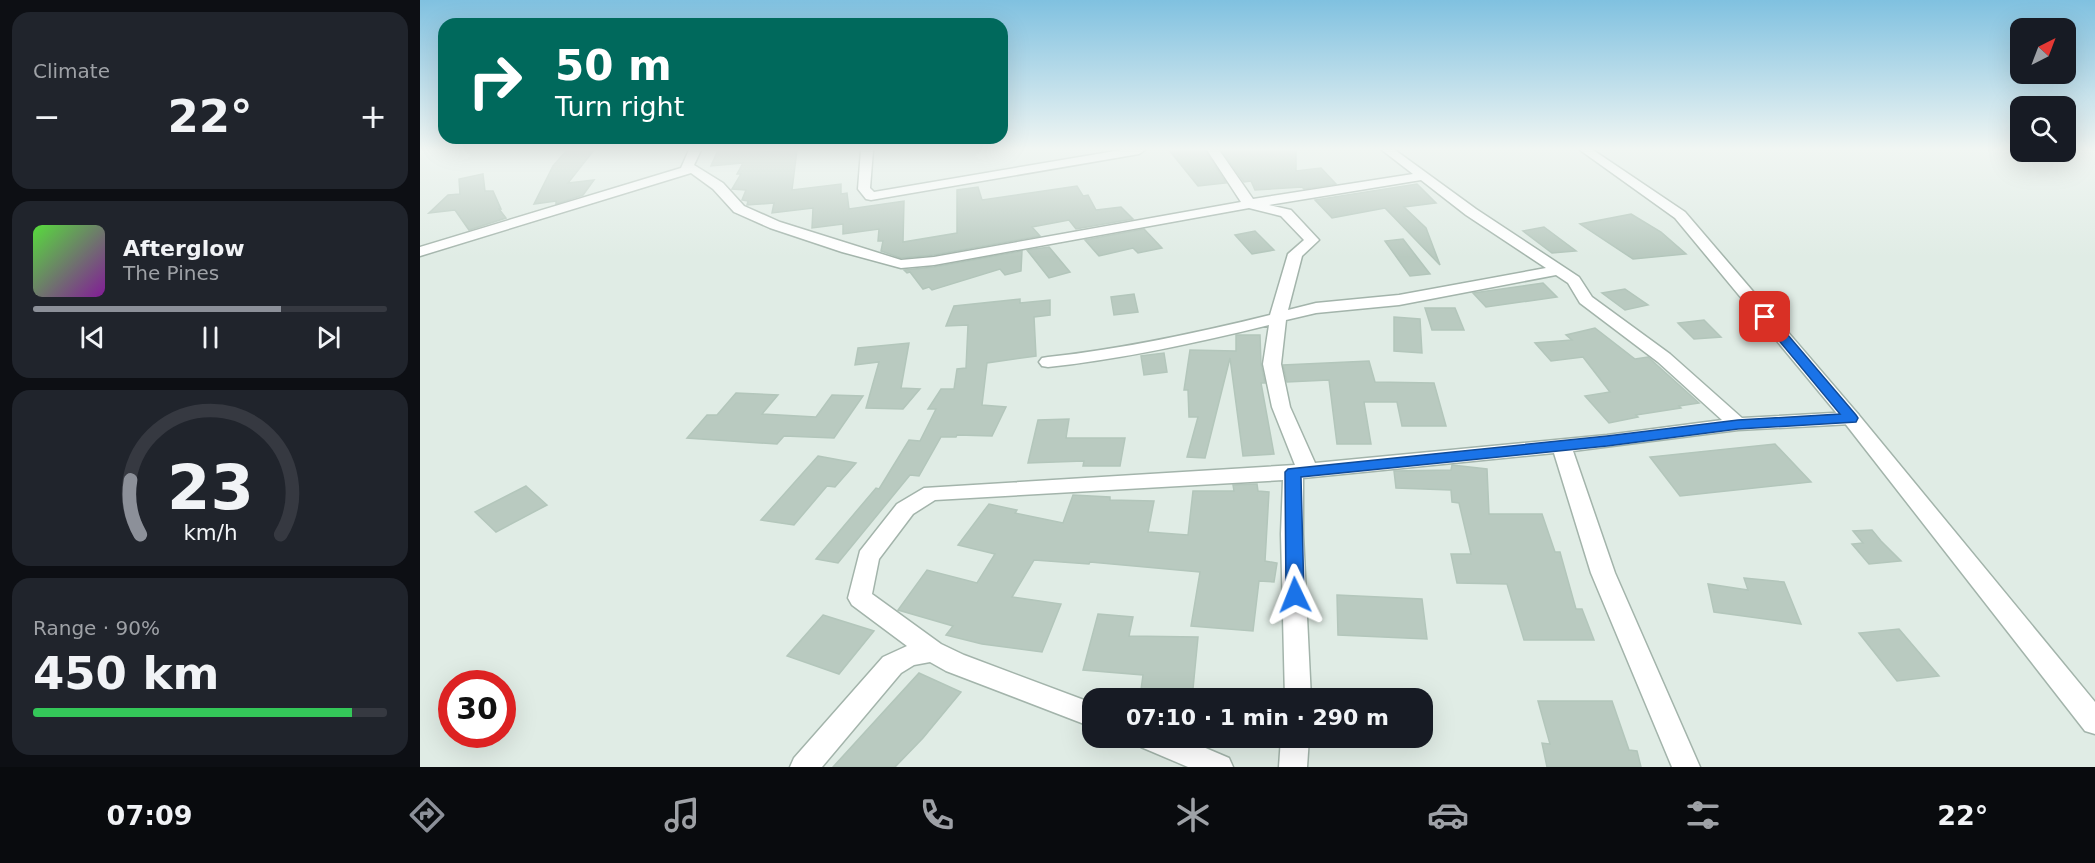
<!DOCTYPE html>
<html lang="en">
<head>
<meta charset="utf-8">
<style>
	:root { --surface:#171b24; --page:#20242c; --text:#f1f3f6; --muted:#9ea1a6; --line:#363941; --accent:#8c9099 }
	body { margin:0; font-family:"DejaVu Sans",sans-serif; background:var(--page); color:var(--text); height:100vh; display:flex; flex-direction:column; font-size:22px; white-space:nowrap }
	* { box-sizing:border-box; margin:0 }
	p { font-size:20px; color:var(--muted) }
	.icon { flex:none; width:33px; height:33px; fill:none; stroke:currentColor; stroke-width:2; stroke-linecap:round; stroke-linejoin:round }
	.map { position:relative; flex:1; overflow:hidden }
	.panel { display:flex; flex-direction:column; gap:12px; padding:12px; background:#0d0f14; width:420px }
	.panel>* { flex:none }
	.hud { position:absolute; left:18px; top:18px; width:570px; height:126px; border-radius:18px; box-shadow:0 6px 24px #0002; background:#00695c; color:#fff; overflow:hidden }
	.needle { width:39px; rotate:42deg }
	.tools { position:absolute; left:1590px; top:18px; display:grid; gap:12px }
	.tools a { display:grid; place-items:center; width:66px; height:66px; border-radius:12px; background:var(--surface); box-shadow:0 6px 24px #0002; font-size:30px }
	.speed { position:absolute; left:18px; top:670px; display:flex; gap:12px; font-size:30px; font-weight:700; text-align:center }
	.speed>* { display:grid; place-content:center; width:78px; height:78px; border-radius:50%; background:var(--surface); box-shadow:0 6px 24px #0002; line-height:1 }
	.speed .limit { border:9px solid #d22; background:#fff; color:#111 }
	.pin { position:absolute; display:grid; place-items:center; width:51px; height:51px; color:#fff; margin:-26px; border-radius:12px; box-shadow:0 3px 9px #0006 }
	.me { position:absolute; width:66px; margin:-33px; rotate:358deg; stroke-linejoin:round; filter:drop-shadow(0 0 4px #0008) }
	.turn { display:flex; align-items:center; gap:21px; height:126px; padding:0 18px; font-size:27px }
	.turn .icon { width:78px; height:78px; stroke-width:2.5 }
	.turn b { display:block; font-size:42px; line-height:51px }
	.big { font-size:45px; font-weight:700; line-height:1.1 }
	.panel .widget { flex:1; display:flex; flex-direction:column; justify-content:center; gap:9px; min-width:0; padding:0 21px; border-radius:18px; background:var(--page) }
	.panel .dial { align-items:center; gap:0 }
	.dial svg { height:156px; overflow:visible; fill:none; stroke:var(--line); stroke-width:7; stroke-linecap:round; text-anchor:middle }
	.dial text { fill:var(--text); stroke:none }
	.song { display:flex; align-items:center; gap:18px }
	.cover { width:72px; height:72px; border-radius:9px; background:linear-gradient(135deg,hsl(110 70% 55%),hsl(290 70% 35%)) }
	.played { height:6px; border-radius:3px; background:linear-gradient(90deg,var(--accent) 70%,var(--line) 70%) }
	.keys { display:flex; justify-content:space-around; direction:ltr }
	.heat { display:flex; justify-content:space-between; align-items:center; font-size:33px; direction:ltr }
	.charge { height:9px; border-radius:4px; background:linear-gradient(90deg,#34c759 90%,var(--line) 0) }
	.trip { position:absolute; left:662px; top:688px; width:351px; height:60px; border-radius:18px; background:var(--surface); box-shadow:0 6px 24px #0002; font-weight:700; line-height:60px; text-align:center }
	.dock { display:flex; height:96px; justify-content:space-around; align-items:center; background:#090b0e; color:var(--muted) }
	.dock .icon { width:42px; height:42px }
	.dock .selected { color:var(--accent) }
	.dock b { font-size:27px; color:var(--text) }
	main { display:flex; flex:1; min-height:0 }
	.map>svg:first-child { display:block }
	.building { fill:#b9cac0; stroke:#b3c6bb; stroke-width:1.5 }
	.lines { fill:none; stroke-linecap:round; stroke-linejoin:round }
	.minor-casing { stroke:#a3b4ab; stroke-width:3 }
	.tertiary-casing { stroke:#a3b4ab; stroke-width:3 }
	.minor { fill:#fff; fill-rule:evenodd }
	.tertiary { fill:#fff; fill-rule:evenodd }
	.route { fill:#1a73e8; stroke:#114b97; stroke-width:1.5 }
</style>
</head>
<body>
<main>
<section class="panel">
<div class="widget"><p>Climate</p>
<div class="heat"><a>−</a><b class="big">22°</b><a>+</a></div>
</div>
<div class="widget">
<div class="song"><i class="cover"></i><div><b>Afterglow</b><p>The Pines</p></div></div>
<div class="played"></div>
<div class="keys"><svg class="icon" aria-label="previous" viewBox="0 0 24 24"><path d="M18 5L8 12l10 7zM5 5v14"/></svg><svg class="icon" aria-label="pause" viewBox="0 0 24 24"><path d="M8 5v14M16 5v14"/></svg><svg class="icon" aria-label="next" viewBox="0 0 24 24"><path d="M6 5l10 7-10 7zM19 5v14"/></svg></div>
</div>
<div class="widget dial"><svg viewBox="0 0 100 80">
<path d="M14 69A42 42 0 1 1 86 69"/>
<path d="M14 69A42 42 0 0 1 9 41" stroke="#8c9099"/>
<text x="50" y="56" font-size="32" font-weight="700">23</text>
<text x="50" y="72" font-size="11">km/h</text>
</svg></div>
<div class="widget"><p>Range · 90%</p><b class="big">450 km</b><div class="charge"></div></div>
</section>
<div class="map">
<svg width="1675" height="767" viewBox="0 0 1675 767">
	<rect width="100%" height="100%" fill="#e0ece5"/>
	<g class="building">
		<path d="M147 150H174L148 183 174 180 163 195 136 204V201L114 204 133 166Z"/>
		<path d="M298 150H342V152L377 150 372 190 421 184V194L427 193 429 209 484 201 483 242 537 233V190L558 187 562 200 657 186 663 196 668 195 676 210 701 207 713 219 656 229 649 220 612 227 620 236 514 255 481 258 461 251 463 241H458L459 229 423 234V224L392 228 393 208 352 213 354 203 327 205 328 201 322 200 326 190 312 189 321 174H317L323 163 291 166Z"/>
		<path d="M749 150H785L806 183 778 186Z"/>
		<path d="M801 150H876V171L901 168 916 184 884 189 882 187 835 190 831 181 824 182Z"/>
		<path d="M63 174 65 191H73L81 209H79L86 218 49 230 35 210 9 213 28 195 40 194 39 179Z"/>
		<path d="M997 184 1016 203 984 207 1006 228 1020 265 965 208 912 218 895 200Z"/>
		<path d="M1211 214 1241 232 1266 254 1213 259 1160 224Z"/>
		<path d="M1124 227 1156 251 1132 253 1103 231Z"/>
		<path d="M724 229 742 248 718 253 713 248 679 256 665 240Z"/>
		<path d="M835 231 854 250 832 254 815 235Z"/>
		<path d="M983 239 1010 274 990 276 965 241Z"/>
		<path d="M629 247 650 272 629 278 607 250Z"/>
		<path d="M602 251 601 271 585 275 580 269 512 290 509 287 503 289 490 272 487 273 484 270 514 267Z"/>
		<path d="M1123 283 1137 297 1066 307 1053 293Z"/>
		<path d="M1205 289 1228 305 1205 310 1182 293Z"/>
		<path d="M714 294 718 312 694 315 691 297Z"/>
		<path d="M600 299V303L630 300V315L614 317 616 356 567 363 562 405 586 407 572 436 537 435 536 437H521L499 476 490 475 418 563 396 559 456 488 459 489 489 440 500 441 516 409H508L521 389H534L537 369 546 368 548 325 526 326 534 306Z"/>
		<path d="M1005 308H1035L1044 330H1012Z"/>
		<path d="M974 317 1000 319 1002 353 974 351Z"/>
		<path d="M1284 320 1301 337 1274 339 1258 323Z"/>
		<path d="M1175 328 1215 359 1228 357 1279 403 1259 406 1261 408 1216 415 1218 417 1189 423 1165 396 1190 392 1163 357 1131 361 1115 343 1152 340 1146 335Z"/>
		<path d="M816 335H840L841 364 845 383H841L854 454 823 456 810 358 785 458 767 457 778 417H769L768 390H764L770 350 816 351Z"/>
		<path d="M489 343 481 388 500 389 483 409 446 408 459 362 435 365 438 348Z"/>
		<path d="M744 353 747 372 724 375 721 356Z"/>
		<path d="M949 361 955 382 1014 383 1026 426H982L977 402H944L951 444H917L909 380 867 382 863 365Z"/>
		<path d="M316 393 358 395 342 414 396 417 412 395 443 396 414 438 364 436 357 444 267 438 287 415H297Z"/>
		<path d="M649 419 646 438H705L700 466H663L664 461 608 463 618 420Z"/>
		<path d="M1355 444 1391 482 1260 496 1230 457Z"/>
		<path d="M398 456 436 463 415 487 407 486 374 525 341 520Z"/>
		<path d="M1032 465 1067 469 1069 514H1122L1135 552H1140L1156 609H1162L1174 640H1104L1087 584 1037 583 1031 554H1051L1039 503 1032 502 1031 490 976 488 974 471 1031 470Z"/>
		<path d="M837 484 838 491 849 492 845 561 857 563 854 582 839 581 833 631 771 626 780 572 670 562 669 564 614 560 592 597 641 604 622 652 562 644 526 635 533 626 478 610 507 570 557 583 575 554 538 545 569 504 597 510 595 513 643 523 653 495 690 497V500L734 501 728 532 768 535 773 491H814L813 485Z"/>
		<path d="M106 486 127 505 76 532 55 512Z"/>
		<path d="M1452 530 1461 541 1481 561 1449 564 1432 544 1443 543 1433 531Z"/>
		<path d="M1324 578 1364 582 1381 624 1294 612 1288 584 1328 590Z"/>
		<path d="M917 595 1002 599 1007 639 918 635Z"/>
		<path d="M678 614 713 617 709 636 778 637 772 699 720 697 723 675 663 670Z"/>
		<path d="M403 615 454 631 419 674 367 656Z"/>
		<path d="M1479 629 1519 676 1477 681 1439 633Z"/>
		<path d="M499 673 541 692 503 738 475 767H413Z"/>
		<path d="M1118 701H1192L1209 750 1217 751 1221 767H1127L1122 743 1130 744Z"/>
	</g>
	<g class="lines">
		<g class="minor-casing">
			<g id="minor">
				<path d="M269 150H281L274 165 303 183 324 206 360 222 481 260 514 257 821 202 787 150H799L833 199 993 174 962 150H975L1056 209 1159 277 1172 297 1250 354 1322 418 1431 412 1438 414 1440 418 1438 422 1431 424 1318 430 1153 451 1195 573 1280 767H1252L1171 573 1134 453 883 478V534L891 699H865L861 534 863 480 515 500 493 514 459 559 452 594 521 644 544 655 672 703V727L526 671 510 662 494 665 481 673 402 767H370L374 758 463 657 487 646 432 605 428 598 440 551 477 504 504 488 875 465 852 407 843 364 849 325C776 343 703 359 628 367L622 366 619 362 622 358 628 357C703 349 777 333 850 315L868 254 884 240 861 216 829 208 514 265 481 268 422 252 350 228 314 212 293 189 271 173 0 256V247L261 168ZM1001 180 1046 215 1126 268 979 295 896 303 868 310 882 256 899 240 871 210 849 205ZM1136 275 1148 283 1160 303 1238 362 1302 420 1187 435 895 463 870 407 861 364 866 320 896 313 979 305Z"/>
				<path d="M441 150H453L450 188 454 192 701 150H725L719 154 451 200 446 199 438 189Z"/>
				<path d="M717 738H762L809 758 813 767H768L721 747Z"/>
				<path d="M861 738H889L887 767H859Z"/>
			</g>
		</g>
		<g class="tertiary-casing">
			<path id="tertiary" d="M1160 150H1173L1265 212 1438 414 1675 702V734L1665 731 1424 422 1255 218Z"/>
		</g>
		<use href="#minor" class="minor"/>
		<use href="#tertiary" class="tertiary"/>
	</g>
	<linearGradient id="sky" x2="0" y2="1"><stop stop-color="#80c1e0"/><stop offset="0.58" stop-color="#f1f6f3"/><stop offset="1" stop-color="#f1f6f3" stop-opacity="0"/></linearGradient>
	<rect width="1675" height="257" fill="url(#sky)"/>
	<path class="route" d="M1345 313 1350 314 1436 415 1438 418 1436 422 1318 429 1187 446 881 477 884 595 881 600 875 602 868 600 866 595 865 472 868 469 1187 436 1318 420 1420 414 1341 319 1339 317Z"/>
</svg>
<div class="tools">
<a><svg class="needle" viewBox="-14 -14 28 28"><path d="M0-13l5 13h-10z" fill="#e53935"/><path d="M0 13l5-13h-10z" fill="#9ea1a6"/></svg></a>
<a><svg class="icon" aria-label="search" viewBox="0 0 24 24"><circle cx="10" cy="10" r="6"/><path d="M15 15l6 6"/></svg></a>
</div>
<div class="speed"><div class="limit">30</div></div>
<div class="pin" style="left:1345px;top:317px;background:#d93025"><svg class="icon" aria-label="arrive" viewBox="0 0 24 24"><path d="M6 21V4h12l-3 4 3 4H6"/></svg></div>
<svg class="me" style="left:875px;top:595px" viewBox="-20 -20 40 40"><path d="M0-17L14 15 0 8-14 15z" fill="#1a73e8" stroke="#fff" stroke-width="4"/></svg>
<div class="trip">07:10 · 1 min · 290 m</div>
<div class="hud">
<div class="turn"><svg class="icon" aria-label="right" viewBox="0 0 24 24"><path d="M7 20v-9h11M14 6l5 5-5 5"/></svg><div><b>50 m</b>Turn right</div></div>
</div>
</div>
</main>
<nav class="dock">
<b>07:09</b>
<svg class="icon selected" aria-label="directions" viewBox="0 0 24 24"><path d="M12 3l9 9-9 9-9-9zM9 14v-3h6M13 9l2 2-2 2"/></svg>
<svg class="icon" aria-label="music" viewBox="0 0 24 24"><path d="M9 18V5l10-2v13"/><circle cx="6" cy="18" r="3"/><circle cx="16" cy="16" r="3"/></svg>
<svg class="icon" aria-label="phone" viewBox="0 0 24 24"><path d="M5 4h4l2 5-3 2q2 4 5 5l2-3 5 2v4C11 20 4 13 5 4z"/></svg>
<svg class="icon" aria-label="climate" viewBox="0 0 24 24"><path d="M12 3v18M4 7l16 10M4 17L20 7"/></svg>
<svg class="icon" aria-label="car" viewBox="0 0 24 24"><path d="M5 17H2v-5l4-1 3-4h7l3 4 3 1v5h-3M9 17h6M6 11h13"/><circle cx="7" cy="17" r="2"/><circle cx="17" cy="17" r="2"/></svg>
<svg class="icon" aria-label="filters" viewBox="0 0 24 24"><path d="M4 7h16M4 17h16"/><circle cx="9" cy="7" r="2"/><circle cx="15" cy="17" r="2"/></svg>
<b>22°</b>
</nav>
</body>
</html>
